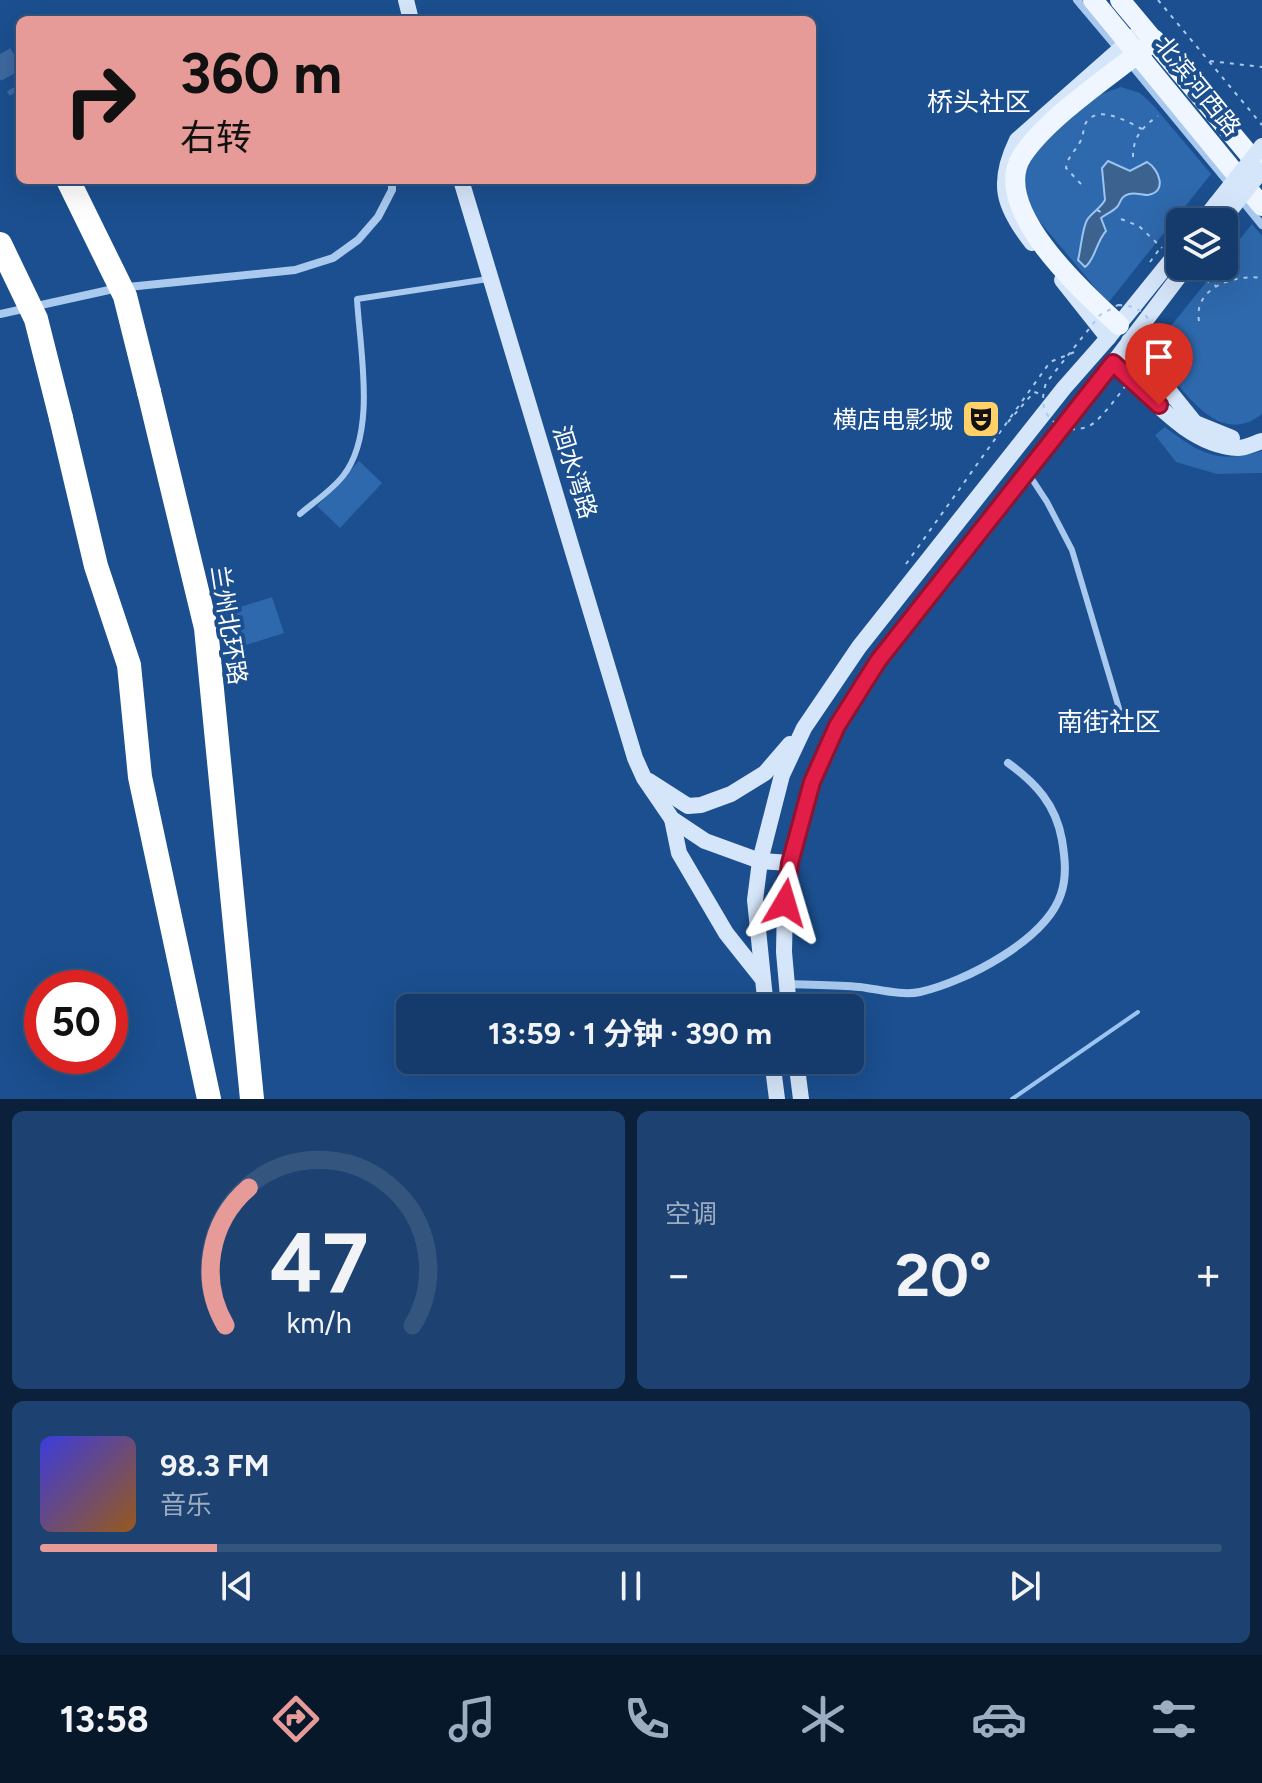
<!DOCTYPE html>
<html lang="zh">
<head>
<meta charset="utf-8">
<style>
	:root { --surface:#143b6b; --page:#1d4271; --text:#f1f3f6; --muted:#9dadc1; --line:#33557e; --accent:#e69b98 }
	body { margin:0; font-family:Figtree,"Noto Sans SC",sans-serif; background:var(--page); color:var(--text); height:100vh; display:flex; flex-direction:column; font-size:30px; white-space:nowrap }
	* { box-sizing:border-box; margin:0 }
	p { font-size:26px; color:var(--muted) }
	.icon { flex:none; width:44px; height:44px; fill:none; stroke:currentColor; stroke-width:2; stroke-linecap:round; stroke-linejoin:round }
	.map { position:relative; height:1099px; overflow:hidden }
	.side { display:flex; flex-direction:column; gap:12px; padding:12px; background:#0b203b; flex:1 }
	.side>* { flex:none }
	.top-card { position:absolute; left:16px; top:16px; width:800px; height:168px; border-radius:12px; box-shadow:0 8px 32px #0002,0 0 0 2px var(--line); background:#e69b98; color:#111; overflow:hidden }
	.tools { position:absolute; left:1166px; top:208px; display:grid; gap:16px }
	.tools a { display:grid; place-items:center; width:72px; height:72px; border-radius:12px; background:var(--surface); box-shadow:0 8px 32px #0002,0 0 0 2px var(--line); font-size:40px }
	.speed { position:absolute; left:24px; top:970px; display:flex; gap:16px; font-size:40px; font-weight:700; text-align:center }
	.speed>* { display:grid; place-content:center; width:104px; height:104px; border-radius:50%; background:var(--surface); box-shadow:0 8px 32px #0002,0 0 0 2px var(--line); line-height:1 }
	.speed .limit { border:12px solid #d22; background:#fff; color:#111 }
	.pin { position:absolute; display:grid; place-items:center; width:68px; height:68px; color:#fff; margin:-82px -34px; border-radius:50% 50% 50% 0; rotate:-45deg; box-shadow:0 0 8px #0007 }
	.pin .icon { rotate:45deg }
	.me { position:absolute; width:88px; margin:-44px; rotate:7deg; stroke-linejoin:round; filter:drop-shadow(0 0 6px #0008) }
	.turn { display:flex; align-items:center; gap:28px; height:168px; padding:0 32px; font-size:36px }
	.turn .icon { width:104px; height:104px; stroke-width:2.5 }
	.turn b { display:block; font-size:56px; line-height:68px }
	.big { font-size:60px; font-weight:700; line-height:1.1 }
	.side .tile { flex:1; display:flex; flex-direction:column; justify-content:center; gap:12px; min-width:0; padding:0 28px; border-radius:12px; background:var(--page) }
	.side .dial { align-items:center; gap:0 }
	.dial svg { height:208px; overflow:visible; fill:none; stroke:var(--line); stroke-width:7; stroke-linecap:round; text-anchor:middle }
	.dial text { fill:var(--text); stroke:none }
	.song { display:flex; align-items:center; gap:24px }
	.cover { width:96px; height:96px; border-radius:12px; background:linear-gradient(135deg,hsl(240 70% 55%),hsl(30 70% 35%)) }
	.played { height:8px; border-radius:4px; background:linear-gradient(90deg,var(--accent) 15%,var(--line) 15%) }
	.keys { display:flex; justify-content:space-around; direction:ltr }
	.heat { display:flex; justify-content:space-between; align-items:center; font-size:44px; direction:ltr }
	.side .tiles { flex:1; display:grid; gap:12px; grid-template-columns:1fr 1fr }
	.tile:last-child { grid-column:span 2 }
	.trip { position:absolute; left:396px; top:994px; width:468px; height:80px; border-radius:12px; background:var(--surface); box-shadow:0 8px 32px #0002,0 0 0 2px var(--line); font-weight:700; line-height:80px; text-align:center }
	.tab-bar { display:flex; height:128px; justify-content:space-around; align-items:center; background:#08182b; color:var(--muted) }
	.tab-bar .icon { width:56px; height:56px }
	.tab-bar .on { color:var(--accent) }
	.tab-bar b { font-size:36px; color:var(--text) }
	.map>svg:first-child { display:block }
	.green { fill:#2e69ad }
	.water { fill:#3c6290; stroke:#9cc4f0; stroke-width:2 }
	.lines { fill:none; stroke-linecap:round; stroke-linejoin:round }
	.stream { stroke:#9cc4f0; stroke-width:4 }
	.highway-tunnel { stroke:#3d69a0; stroke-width:24; stroke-dasharray:24 12; stroke-linecap:butt }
	.path { stroke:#a9c9ee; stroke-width:2; stroke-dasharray:4 6; stroke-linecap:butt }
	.lane { stroke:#a9c9ee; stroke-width:6 }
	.street { stroke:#a9c9ee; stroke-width:8 }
	.secondary { stroke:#d6e6fa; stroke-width:16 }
	.primary { stroke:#f0f6ff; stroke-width:20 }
	.highway { stroke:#fff; stroke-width:24 }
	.path-bridge { stroke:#a9c9ee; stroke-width:2; stroke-dasharray:4 6; stroke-linecap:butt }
	.secondary-bridge { stroke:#d6e6fa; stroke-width:16 }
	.highway-bridge { stroke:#fff; stroke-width:24 }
	.route-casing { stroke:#92132f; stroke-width:20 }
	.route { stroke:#e11d48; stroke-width:14 }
	.labels { text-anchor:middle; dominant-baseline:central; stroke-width:8; stroke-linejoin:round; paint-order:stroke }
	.street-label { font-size:24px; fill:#fff; stroke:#1b4f8f }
	.poi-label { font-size:24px; fill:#fff; stroke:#1b4f8f; text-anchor:end }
	.neighbourhood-label { font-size:26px; fill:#fff; stroke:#1b4f8f }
</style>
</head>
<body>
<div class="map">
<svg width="1262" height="1099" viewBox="0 0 1262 1099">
	<rect width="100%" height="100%" fill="#1b4f8f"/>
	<g class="green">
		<path d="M1121 87 1140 93 1153 105 1211 174 1108 303 1030 210 1023 193 1028 157 1093 97Z"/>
		<path d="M1252 224 1262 236V414C1218 449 1183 389 1158 360L1159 341 1219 266H1224V259Z"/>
		<path d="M1165 427C1200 454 1218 464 1262 451V473L1217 474 1176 462 1155 435Z"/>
		<path d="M359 461 382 483 340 528 317 506Z"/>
		<path d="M272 597 284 633 230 650 218 614Z"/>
	</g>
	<path class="water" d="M1108 161 1130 171 1147 162C1159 169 1168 192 1148 195 1142 195 1135 192 1129 194 1120 196 1121 203 1117 207 1112 212 1106 214 1101 218L1106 231C1096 242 1095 260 1085 267L1078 260C1081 249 1082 229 1087 220 1092 212 1100 209 1105 200L1102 168Z"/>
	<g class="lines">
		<path class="stream" d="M1012 1099 1138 1012"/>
		<path class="highway-tunnel" d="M0 54 20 90"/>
		<g class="path">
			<path d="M1158 0 1262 125"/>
			<path d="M1210 61 1262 67"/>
			<path d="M1133 157C1133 137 1142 127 1158 116"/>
			<path d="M1081 184 1066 168C1068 155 1076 151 1081 140 1084 134 1083 126 1087 121 1100 105 1128 122 1142 129"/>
			<path d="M1097 210 1105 214"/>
			<path d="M1121 219 1139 226 1162 248"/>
			<path d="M1150 262 1161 247"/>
			<path d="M1197 275 1216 286"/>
			<path d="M1199 321C1193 287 1236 274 1262 278"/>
			<path d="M1008 422 1034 392 1041 394"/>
			<path d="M906 564 1050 362 1077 351"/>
		</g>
		<g class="lane">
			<path d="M1030 476 1047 502 1072 550 1126 732"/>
			<path d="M300 514C314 502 331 491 343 476 377 433 360 351 357 299L488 279"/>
		</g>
		<g class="street">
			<path d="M1077 0 1120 51"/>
			<path d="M1129 62 1232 187"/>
			<path d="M1240 198 1262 225"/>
			<path d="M0 314 118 288 295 270 333 258 358 240 378 217 392 190V180"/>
			<path d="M787 984C811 985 836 985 860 987 878 989 902 996 920 992 965 982 1046 940 1061 894 1067 876 1065 858 1062 840 1056 805 1036 783 1008 763"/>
		</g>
		<g class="secondary">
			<path d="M406 0 411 20"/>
			<path d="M461 180 635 758 644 778 672 819 705 841 760 861 790 863"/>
			<path d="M1202 222 1216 204"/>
			<path d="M1032 243C1003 206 996 183 1017 140L1136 35"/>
			<path d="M1062 280 1108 338"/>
			<path d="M1129 341 1195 423 1232 438"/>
			<path d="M1113 363C1149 394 1187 446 1238 448 1245 448 1255 443 1262 441"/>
			<path d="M649 781 688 806 701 805 731 794 765 773 790 744"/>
			<path d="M672 819 679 853 726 933 761 977"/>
			<path d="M766 1008 755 900 760 861 782 775 804 728 859 647 1064 388 1108 338 1180 249"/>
			<path d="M789 1008 784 952 785 903 790 863 812 782 837 726 878 661 1085 400 1187 266"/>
			<path d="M772 1060 777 1099"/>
			<path d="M796 1060 801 1099"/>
		</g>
		<g class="primary">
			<path d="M1093 0 1262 206"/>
			<path d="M1120 0 1262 170"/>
			<path d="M1119 325C1085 294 989 208 1022 156 1048 116 1116 72 1155 40"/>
		</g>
		<g class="highway">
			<path d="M149 392 206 628 252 1099"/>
			<path d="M61 418 96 566 129 665 140 777 209 1099"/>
		</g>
		<path class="path-bridge" d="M1118 305C1147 305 1161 328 1149 354 1133 374 1113 406 1095 422 1082 433 1061 431 1050 418 1041 408 1042 396 1046 383L1100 315Z"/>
		<g class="secondary-bridge">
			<path d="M1216 204 1262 146"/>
			<path d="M1228 213 1262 170"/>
		</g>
		<g class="highway-bridge">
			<path d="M68 180 125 296 149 392"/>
			<path d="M0 244 36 319 61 418"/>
		</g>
	</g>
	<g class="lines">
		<g class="route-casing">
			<path id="route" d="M785 903 790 863 812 782 837 726 878 661 1113 363 1159 405"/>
		</g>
		<use href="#route" class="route"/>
	</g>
	<defs>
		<g id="theatre-square" transform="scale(2)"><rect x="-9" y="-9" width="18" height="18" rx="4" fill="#ffd166" stroke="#1b4f8f"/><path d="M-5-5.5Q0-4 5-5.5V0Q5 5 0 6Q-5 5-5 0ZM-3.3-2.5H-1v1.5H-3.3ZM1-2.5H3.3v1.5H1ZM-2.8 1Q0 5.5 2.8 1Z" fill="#111"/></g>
	</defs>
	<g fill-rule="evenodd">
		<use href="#theatre-square" x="981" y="419"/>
	</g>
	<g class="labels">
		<g class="street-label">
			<text transform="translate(1198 86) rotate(51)">北滨河西路</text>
			<text transform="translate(575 472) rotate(73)">洄水湾路</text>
			<text transform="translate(229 625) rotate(81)">兰州北环路</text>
		</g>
		<g class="poi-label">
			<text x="953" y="419">横店电影城</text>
		</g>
		<g class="neighbourhood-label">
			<text x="979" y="102">桥头社区</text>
			<text x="1109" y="722">南街社区</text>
		</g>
	</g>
</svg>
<div class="tools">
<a><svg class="icon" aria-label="layers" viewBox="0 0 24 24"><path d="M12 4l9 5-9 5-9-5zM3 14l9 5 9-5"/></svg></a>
</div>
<div class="speed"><div class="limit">50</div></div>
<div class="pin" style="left:1159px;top:405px;background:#d93025"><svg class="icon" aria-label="arrive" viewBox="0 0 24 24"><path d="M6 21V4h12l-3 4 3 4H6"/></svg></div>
<svg class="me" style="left:785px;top:903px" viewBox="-20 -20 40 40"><path d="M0-17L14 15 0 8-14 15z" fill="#e11d48" stroke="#fff" stroke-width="4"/></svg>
<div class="trip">13:59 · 1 分钟 · 390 m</div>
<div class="top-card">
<div class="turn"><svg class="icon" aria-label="right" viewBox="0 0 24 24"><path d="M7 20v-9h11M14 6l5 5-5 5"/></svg><div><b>360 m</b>右转</div></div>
</div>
</div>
<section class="side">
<div class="tiles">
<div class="tile dial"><svg viewBox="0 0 100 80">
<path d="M14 69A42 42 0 1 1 86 69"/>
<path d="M14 69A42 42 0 0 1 23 16" stroke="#e69b98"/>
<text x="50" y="56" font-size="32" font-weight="700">47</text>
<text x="50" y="72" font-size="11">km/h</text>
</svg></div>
<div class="tile"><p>空调</p>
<div class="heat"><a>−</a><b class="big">20°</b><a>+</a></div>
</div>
<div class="tile">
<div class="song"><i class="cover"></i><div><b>98.3 FM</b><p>音乐</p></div></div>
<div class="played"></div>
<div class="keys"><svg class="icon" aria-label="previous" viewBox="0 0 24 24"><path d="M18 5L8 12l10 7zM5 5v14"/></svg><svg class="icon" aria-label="pause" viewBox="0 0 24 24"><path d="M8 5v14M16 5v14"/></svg><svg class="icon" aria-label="next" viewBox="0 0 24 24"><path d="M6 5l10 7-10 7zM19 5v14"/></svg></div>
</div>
</div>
</section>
<nav class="tab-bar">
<b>13:58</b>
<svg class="icon on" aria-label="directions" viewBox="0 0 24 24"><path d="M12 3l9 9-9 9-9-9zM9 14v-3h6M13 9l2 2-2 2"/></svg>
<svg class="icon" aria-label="music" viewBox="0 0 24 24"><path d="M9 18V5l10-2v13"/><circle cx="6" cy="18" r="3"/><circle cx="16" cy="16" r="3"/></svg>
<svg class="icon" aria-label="phone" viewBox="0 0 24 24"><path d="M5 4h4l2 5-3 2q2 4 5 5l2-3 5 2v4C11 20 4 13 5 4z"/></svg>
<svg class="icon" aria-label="climate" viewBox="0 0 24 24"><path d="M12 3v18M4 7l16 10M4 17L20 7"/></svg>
<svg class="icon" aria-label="car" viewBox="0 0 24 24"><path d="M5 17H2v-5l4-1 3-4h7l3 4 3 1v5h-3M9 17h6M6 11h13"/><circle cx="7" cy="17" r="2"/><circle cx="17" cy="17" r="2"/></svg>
<svg class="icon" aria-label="filters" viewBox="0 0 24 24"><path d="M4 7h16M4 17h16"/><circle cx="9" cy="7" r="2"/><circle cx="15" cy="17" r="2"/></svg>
</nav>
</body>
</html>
